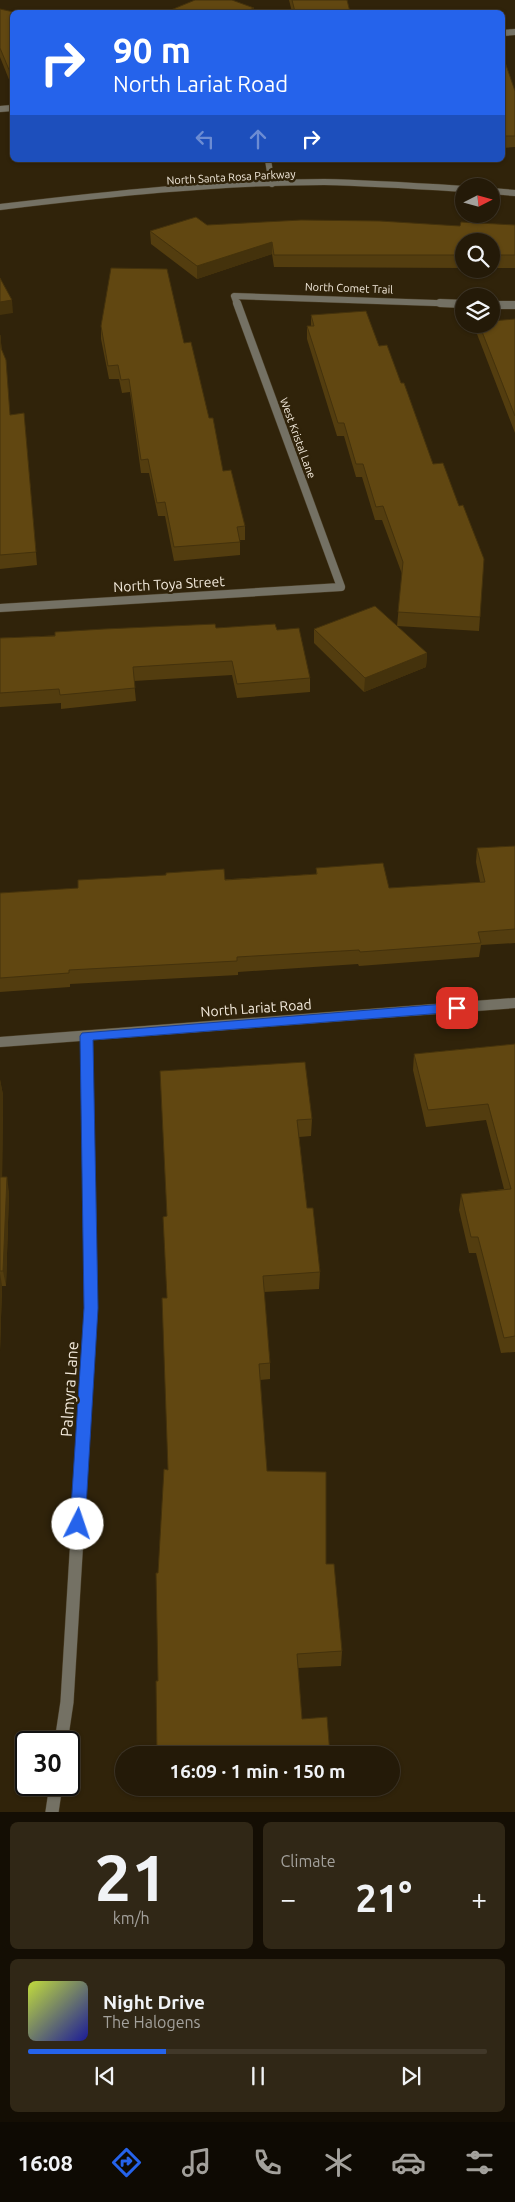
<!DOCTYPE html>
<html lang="en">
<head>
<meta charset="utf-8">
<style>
	:root { --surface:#241a08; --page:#302716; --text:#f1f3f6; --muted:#a3a19c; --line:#413829; --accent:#2563eb }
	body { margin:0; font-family:Ubuntu,sans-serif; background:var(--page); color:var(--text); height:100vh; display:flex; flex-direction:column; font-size:19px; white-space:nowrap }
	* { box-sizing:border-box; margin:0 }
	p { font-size:16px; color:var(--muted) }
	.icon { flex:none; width:28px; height:28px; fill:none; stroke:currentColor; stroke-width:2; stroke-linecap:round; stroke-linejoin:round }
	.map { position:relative; height:1812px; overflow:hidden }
	.sheet { display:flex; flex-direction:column; gap:10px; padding:10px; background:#140e04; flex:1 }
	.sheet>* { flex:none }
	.top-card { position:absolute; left:10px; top:10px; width:495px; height:152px; border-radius:8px; box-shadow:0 1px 4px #0004,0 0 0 1px var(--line); background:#2563eb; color:#fff; overflow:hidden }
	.needle { width:32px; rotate:84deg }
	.tools { position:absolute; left:455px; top:178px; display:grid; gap:10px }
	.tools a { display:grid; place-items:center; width:45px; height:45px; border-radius:50%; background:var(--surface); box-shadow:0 1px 4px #0004,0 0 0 1px var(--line); font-size:25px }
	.speed { position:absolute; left:15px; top:1731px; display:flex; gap:10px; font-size:25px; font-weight:700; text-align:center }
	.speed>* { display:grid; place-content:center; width:65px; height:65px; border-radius:50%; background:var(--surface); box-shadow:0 1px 4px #0004,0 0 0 1px var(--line); line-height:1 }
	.speed .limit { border:2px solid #111; border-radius:8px; background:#fff; color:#111 }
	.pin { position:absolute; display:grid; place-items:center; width:42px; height:42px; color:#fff; margin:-21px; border-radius:10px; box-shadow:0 2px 8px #0006 }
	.me { position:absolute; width:55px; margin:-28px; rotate:4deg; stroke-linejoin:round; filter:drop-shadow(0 0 4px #0008) }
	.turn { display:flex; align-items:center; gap:18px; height:105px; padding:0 20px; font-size:22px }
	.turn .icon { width:65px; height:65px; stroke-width:2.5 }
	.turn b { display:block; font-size:35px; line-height:42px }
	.lanes { display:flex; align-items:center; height:48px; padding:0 20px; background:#0003; justify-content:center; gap:25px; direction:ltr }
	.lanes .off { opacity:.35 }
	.big { font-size:38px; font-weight:600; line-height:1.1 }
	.sheet .tile { flex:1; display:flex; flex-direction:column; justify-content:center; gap:8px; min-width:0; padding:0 18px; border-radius:8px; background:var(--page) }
	.sheet .dial { align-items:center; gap:0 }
	.dial b { font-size:65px; line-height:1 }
	.song { display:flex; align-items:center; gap:15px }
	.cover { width:60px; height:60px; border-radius:8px; background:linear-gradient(135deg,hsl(70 70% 55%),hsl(240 70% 35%)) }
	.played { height:5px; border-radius:2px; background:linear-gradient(90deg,var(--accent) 30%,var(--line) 30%) }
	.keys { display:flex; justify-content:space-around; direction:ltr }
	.heat { display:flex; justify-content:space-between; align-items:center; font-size:28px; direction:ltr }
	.sheet .tiles { flex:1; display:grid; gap:10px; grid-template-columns:1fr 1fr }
	.tile:last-child { grid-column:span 2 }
	.trip { position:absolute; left:115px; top:1746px; width:285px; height:50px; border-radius:25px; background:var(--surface); box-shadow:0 1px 4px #0004,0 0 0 1px var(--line); font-weight:600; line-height:50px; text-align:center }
	.dock { display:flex; height:80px; justify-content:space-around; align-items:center; background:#0e0a03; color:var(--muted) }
	.dock .icon { width:35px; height:35px }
	.dock .selected { color:var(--accent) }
	.dock b { font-size:22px; color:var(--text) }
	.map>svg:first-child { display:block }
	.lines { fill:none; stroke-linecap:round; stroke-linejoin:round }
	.street-far3-casing { stroke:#4b3f27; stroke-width:7 }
	.street-far2-casing { stroke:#4b3f27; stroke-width:9 }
	.street-far1-casing { stroke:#4b3f27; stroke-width:11 }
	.street-casing { stroke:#4b3f27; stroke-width:14 }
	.street-far3 { stroke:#747164; stroke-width:6 }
	.street-far2 { stroke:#747164; stroke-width:8 }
	.street-far1 { stroke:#747164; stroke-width:10 }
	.street { stroke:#747164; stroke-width:13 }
	.wall { fill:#533d0f }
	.shaded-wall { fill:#44320c }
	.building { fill:#614711; stroke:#44320c }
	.route { fill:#2563eb; stroke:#184099 }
	.labels { text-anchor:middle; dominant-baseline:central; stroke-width:5; stroke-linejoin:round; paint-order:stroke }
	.far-street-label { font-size:11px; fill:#f3eadc; stroke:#30230a }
	.street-label { font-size:14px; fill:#f3eadc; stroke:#30230a }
	.near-street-label { font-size:16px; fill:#f3eadc; stroke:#30230a }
</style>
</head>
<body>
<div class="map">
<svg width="515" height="1812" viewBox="0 0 515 1812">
	<rect width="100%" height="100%" fill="#30230a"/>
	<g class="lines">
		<g class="street-far3-casing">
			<g id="street-far3">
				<path d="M502 33 515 32"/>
				<path d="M0 109 12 108"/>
				<path d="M268 160 272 184"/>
				<path d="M491 191 515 193"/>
				<path d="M0 207C108 194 216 182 324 182 371 183 417 186 464 189"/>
				<path d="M237 304 234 296 464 304"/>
			</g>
		</g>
		<g class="street-far2-casing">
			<g id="street-far2">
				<path d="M440 303 464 304"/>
				<path d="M491 305H515"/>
				<path d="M0 608 341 587 237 303"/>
			</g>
		</g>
		<g class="street-far1-casing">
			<g id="street-far1">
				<path d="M87 1036 89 1185"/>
				<path d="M0 1042 515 1003"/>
			</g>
		</g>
		<g class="street-casing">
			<g id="street">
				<path d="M61 1742 67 1702 91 1308 89 1183"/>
				<path d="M52 1812 56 1785"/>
			</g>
		</g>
		<use href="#street-far3" class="street-far3"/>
		<use href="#street-far2" class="street-far2"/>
		<use href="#street-far1" class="street-far1"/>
		<use href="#street" class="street"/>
	</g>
	<g class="wall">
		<path d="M289 0H347L350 12H292Z"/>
		<path d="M0 9 12 12V87L0 57Z"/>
		<path d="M502 62 515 91V147L502 148Z"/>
		<path d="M207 225 460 226 515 225V268H491V241H464V268L274 267 272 254 197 279 151 244 150 231Z"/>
		<path d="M311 315 379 346 480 617 479 631 397 626 402 574 382 520H375L362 477H356L344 436H337L307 339V326H311Z"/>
		<path d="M515 319V433L477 334 478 324H491Z"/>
		<path d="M101 326 184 343 209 418 223 471 245 526V540H240V555L174 561 165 516H158L149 473H141L130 392 122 393 119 379H109L101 339Z"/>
		<path d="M0 335 10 415 24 413 37 565 0 569Z"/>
		<path d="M216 628 277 630 310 678V692L237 698 232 675 134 681 136 701 61 709V703L0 707V638Z"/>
		<path d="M314 629 427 653 426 667 364 692 314 643Z"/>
		<path d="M515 846V943L481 945 479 957 359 966 358 964 238 972V975L70 984V987L0 992V893L316 874V868L389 888 480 882 476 862 477 848Z"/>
		<path d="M515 1044V1352L501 1353 476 1253H469L459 1210 461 1194 504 1189 486 1120 426 1127 413 1070 414 1054Z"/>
		<path d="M160 1071 312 1119 311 1136 299 1137 307 1208 320 1272 319 1289 264 1292 270 1363V1379L260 1380 267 1471 326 1564 342 1651 341 1666 298 1668 302 1719 330 1755 158 1681V1573L168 1470 167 1216Z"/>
		<path d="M0 1080 3 1095 2 1177 9 1192 6 1286H2L0 1351Z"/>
		<path d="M158 1788H295L158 1795Z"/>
	</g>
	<g class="shaded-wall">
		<path d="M254 8V12H244Z"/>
		<path d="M272 242V254L197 279V266Z"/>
		<path d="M12 300 13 313 0 315V302Z"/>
		<path d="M427 653 426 667 364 692 365 678Z"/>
		<path d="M0 1079 3 1095 2 1192 0 1178Z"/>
		<path d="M7 1177 9 1192 6 1286 3 1271Z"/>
		<path d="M0 1273 2 1286 0 1351Z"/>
	</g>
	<g class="building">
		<path d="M195 0H232L254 8 244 12H166Z"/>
		<path d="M292 0H347L350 12H295Z"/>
		<path d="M0 9 14 12H12V77L0 48Z"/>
		<path d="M502 62H505L515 91V136H502Z"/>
		<path d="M196 217 207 225 301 220 380 221 460 226 461 222 515 225V255H491V241H464V255H274L272 242 197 266 150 231Z"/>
		<path d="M111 268 167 269 184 343 191 342 209 418H213L223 471 231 470 245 526 237 527 240 542 174 547 165 502 157 503 148 459 141 460 129 379 121 380 118 365 108 366 101 326Z"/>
		<path d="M0 278 12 300 0 302Z"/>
		<path d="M366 311 379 346 387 345 401 383H404L433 464 443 463 459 506 463 505 484 559 480 617 398 612 403 562 383 506 376 507 363 464H356L344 423H338L307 326H314L311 315Z"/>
		<path d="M515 319V416L479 324H491V321Z"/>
		<path d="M0 335 1 348 6 360 10 415 24 413 36 552 0 555Z"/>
		<path d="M375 606 427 653 365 678 314 629Z"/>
		<path d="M215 624 216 628 275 624 277 630 299 628 310 678 237 684 232 661 133 667 135 688 60 695 59 689 0 693V638L55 636V632L104 629Z"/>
		<path d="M515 846V929L478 932 481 943 360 952 359 950 237 957V961L69 970V973L0 978V893L78 888V880L166 875V873L224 869 225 880 317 874 316 868 383 863 389 888 485 882 477 848Z"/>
		<path d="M515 1044V1336L504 1338 478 1237H471L461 1194 511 1189 488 1104 428 1110 414 1054Z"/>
		<path d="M305 1062 312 1119 297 1120 307 1208H313L320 1272 263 1276 270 1363 259 1364 267 1471 326 1472V1564H334L342 1651 297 1654 302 1719 327 1717 330 1755H157L156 1681H158L156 1573H158L164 1469 168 1470 162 1298H167L163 1217 167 1216 160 1071Z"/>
		<path d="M0 1177H7L3 1271H0Z"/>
	</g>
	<path class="route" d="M457 1003 463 1008 457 1012 93 1040 98 1308 85 1524 83 1529 78 1531 72 1529 70 1524 84 1308 80 1036 82 1033Z"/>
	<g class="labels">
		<g class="far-street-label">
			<text transform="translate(231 177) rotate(-3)">North Santa Rosa Parkway</text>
			<text transform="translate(349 288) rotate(2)">North Comet Trail</text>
			<text transform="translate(298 438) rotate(70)">West Kristal Lane</text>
		</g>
		<g class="street-label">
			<text transform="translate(169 584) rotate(-3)">North Toya Street</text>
			<text transform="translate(256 1008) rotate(-4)">North Lariat Road</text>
		</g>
		<g class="near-street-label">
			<text transform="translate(69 1389) rotate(-86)">Palmyra Lane</text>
		</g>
	</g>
</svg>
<div class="tools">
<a><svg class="needle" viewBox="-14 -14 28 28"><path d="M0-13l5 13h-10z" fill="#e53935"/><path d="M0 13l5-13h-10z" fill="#a3a19c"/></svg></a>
<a><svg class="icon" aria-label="search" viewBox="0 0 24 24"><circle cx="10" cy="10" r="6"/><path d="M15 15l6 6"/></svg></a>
<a><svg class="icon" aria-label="layers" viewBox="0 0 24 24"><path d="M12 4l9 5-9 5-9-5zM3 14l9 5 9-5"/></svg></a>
</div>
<div class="speed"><div class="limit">30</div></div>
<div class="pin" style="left:457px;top:1008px;background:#d93025"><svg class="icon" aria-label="arrive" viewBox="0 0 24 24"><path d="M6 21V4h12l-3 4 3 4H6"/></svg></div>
<svg class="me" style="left:78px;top:1524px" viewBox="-20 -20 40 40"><circle r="19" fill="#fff"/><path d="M0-13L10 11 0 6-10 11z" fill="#2563eb"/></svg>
<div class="trip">16:09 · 1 min · 150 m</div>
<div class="top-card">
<div class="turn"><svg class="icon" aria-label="right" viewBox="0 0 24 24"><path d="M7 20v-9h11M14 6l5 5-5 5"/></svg><div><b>90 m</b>North Lariat Road</div></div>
<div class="lanes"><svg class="icon off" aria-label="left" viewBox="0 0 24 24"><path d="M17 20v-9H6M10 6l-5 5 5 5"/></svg><svg class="icon off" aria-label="ahead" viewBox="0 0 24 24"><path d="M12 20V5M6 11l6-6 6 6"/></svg><svg class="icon" aria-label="right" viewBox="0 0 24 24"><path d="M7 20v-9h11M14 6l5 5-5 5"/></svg></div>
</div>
</div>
<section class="sheet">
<div class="tiles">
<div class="tile dial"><b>21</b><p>km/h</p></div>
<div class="tile"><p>Climate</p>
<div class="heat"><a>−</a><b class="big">21°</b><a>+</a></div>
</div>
<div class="tile">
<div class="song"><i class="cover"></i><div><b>Night Drive</b><p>The Halogens</p></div></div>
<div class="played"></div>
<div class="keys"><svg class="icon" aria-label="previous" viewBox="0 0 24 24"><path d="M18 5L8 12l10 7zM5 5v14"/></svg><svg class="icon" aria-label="pause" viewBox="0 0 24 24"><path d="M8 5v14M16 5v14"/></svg><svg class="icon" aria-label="next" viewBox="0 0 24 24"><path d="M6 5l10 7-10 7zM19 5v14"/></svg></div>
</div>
</div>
</section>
<nav class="dock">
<b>16:08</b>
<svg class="icon selected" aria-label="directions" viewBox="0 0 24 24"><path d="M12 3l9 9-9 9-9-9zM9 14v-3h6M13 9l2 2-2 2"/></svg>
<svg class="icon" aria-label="music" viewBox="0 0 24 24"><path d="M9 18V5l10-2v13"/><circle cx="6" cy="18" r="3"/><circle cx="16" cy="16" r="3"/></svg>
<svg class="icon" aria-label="phone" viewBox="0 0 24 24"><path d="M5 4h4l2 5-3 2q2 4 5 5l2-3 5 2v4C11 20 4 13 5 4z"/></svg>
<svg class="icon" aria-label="climate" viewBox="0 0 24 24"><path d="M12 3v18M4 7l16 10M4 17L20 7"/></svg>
<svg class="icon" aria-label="car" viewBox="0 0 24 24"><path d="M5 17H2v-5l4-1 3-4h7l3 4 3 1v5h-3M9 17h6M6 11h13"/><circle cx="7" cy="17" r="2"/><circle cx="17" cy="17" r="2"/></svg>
<svg class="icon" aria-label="filters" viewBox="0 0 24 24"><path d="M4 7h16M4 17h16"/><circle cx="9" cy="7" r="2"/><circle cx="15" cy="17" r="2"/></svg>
</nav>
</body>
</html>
